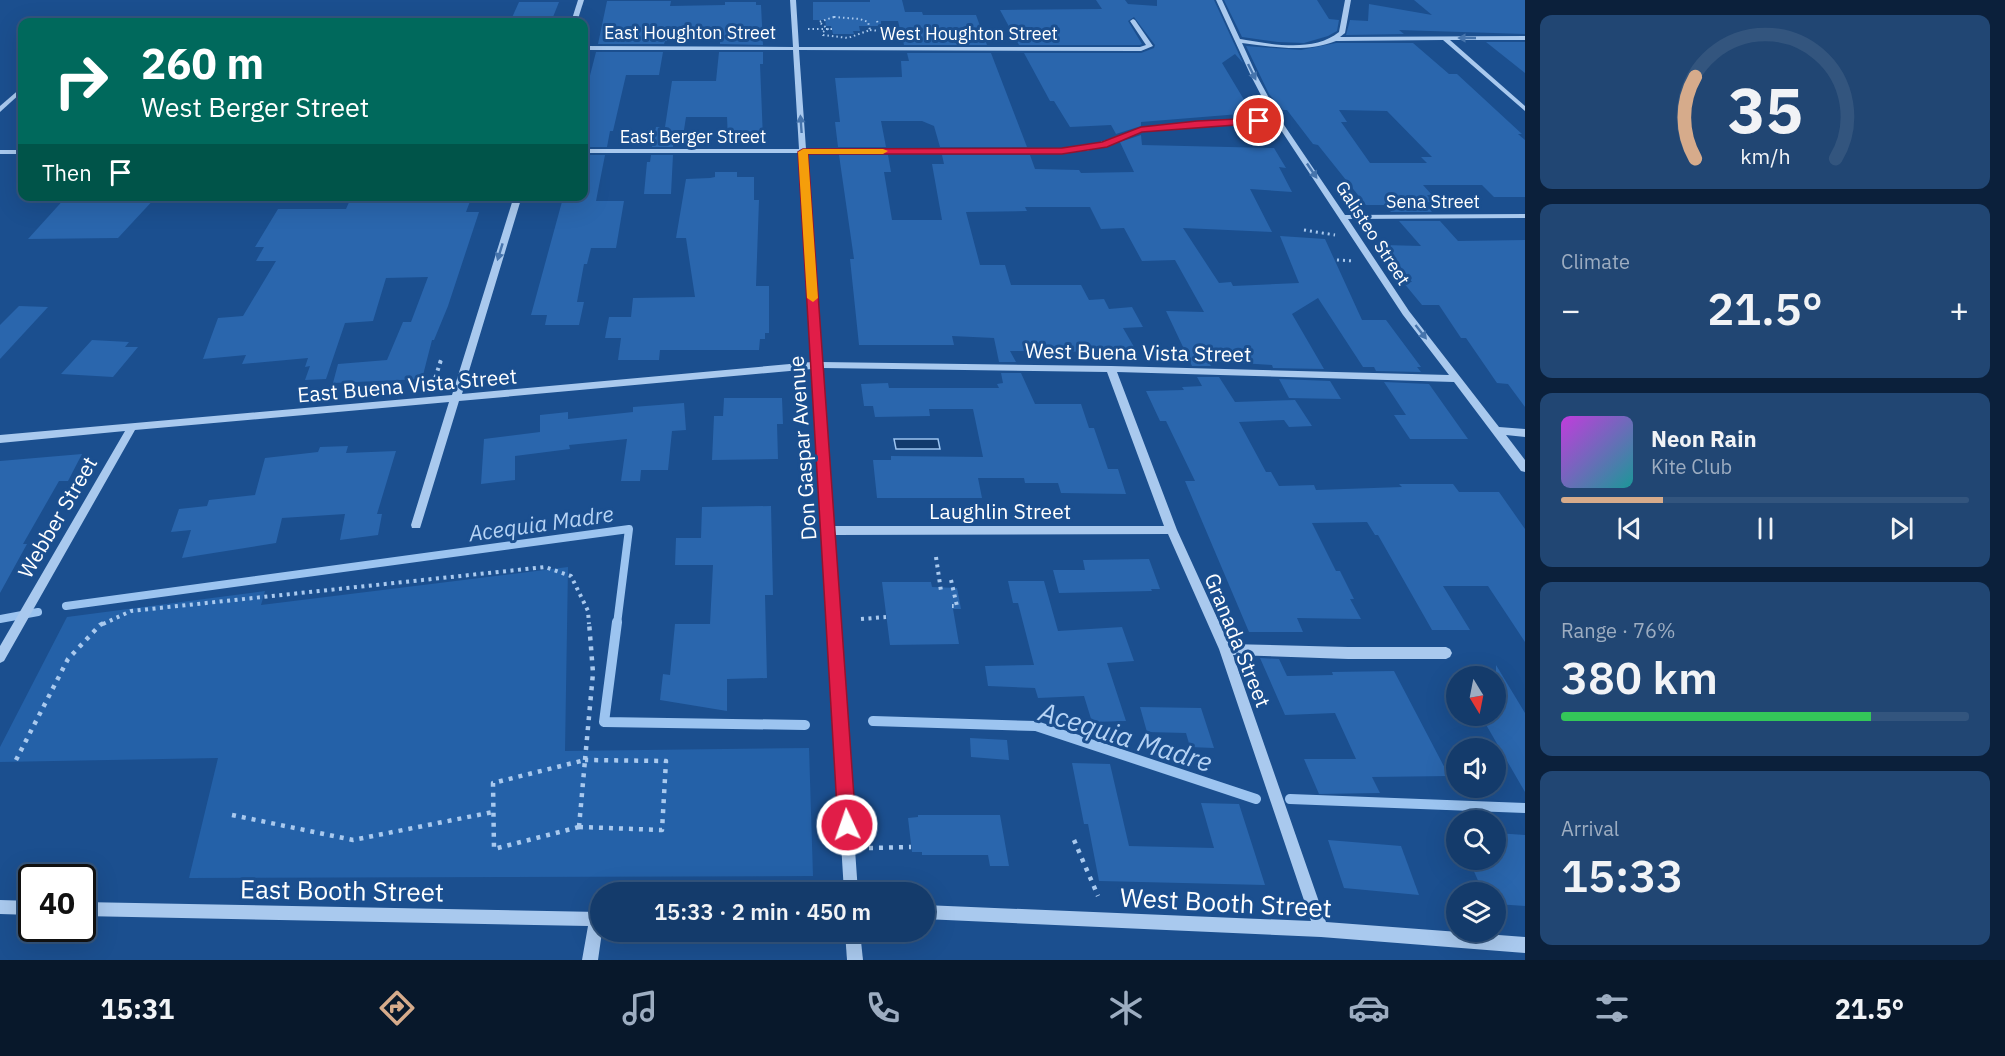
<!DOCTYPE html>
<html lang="en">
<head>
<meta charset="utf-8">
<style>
	:root { --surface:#143b6b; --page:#214673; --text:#f1f3f6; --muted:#9dadc1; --line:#33557e; --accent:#d6ab8b }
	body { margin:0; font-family:"IBM Plex Sans",sans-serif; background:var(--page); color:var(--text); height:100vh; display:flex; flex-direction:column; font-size:22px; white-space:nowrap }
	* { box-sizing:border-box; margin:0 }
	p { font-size:20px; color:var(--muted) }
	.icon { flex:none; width:33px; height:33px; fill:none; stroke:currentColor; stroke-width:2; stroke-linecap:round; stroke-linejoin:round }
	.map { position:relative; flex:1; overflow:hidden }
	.sheet { display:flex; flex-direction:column; gap:15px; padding:15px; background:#0b203b; width:480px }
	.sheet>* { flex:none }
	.top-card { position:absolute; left:18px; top:18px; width:570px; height:183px; border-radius:12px; box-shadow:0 6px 24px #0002,0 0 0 2px var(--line); background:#00695c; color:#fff; overflow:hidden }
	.needle { width:39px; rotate:170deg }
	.tools { position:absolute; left:1446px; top:666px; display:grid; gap:12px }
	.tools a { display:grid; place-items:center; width:60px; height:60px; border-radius:50%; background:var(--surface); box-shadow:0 6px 24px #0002,0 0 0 2px var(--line); font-size:30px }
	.speed { position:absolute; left:18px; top:864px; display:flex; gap:12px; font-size:30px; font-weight:700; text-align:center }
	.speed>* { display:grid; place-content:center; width:78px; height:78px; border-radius:50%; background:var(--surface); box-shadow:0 6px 24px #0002,0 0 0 2px var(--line); line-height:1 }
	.speed .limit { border:3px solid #111; border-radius:9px; background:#fff; color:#111 }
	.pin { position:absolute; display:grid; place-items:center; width:51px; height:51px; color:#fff; margin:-26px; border:3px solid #fff; border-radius:50%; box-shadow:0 2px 6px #0007 }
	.me { position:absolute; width:66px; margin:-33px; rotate:357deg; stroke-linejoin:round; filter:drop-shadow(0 0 4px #0008) }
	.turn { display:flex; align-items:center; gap:21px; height:126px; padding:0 24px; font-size:27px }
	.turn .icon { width:78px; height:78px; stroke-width:2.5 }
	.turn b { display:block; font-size:42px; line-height:51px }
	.then { display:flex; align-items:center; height:57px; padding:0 24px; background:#0003; gap:12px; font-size:22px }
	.big { font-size:45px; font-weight:600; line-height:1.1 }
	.sheet .tile { flex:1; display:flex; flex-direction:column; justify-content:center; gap:9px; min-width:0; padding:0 21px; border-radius:12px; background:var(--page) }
	.sheet .dial { align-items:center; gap:0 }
	.dial svg { height:156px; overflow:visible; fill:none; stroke:var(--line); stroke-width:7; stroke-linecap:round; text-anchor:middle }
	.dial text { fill:var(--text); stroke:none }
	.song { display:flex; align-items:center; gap:18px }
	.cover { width:72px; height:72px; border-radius:9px; background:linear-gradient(135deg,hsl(290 70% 55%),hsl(180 70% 35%)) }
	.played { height:6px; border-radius:3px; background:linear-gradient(90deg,var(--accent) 25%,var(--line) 25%) }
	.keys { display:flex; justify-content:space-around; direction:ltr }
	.heat { display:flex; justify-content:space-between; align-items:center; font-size:33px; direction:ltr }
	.charge { height:9px; border-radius:4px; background:linear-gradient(90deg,#34c759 76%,var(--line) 0) }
	.trip { position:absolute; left:590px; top:882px; width:345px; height:60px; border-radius:30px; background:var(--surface); box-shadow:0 6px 24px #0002,0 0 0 2px var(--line); font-weight:600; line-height:60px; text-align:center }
	.dock { display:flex; height:96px; justify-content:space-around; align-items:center; background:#08182b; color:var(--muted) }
	.dock .icon { width:42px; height:42px }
	.dock .current { color:var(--accent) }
	.dock b { font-size:27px; color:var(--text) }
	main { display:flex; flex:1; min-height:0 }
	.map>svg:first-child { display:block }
	.green { fill:#2461a8 }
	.water { fill:#123a6d; stroke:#9cc4f0; stroke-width:1.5 }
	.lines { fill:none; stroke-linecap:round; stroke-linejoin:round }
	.stream-far1 { stroke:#9cc4f0; stroke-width:8 }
	.stream { stroke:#9cc4f0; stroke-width:10 }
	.building { fill:#2a66ad; fill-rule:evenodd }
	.path-far3 { stroke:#a9c9ee; stroke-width:2; stroke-dasharray:1.5 3; stroke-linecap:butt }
	.path-far2 { stroke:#a9c9ee; stroke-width:3; stroke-dasharray:2 4; stroke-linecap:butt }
	.path-far1 { stroke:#a9c9ee; stroke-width:4; stroke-dasharray:3 4.5; stroke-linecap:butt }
	.path { stroke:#a9c9ee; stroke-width:4.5; stroke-dasharray:4 6; stroke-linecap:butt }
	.minor { fill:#a9c9ee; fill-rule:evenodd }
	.oneway { fill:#4674ac }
	.route { fill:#e11d48; stroke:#92132f; stroke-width:1.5 }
	.slow { fill:#f59e0b }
	.labels { text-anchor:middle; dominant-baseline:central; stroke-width:6; stroke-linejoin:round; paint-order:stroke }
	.far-street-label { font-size:18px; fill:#fff; stroke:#1b4f8f }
	.street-label { font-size:21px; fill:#fff; stroke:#1b4f8f }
	.water-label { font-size:22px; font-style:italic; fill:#b5d3f5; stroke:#1b4f8f }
	.near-street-label { font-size:26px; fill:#fff; stroke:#1b4f8f }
	.near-water-label { font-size:27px; font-style:italic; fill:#b5d3f5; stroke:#1b4f8f }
</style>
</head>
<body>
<main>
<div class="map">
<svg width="1525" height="960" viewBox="0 0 1525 960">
	<rect width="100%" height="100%" fill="#1b4f8f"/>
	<path class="green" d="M568 567 565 751 809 748 813 876 189 878 218 758 0 762V747L67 617 265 591 261 605Z"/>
	<path class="water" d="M894 439H938L940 449H896Z"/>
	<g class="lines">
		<g class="stream-far1">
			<path d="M66 606 629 529 617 624"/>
			<path d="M0 619 38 612"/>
		</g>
		<g class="stream">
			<path d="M617 622 604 722 805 725"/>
			<path d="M873 721 1036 726 1256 799"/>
			<path d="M1290 799 1525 808"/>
		</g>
	</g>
	<g class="building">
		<path d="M870 0H902L905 12H922L923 15H976L987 45H904L898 21H881V26H859L860 31H853L854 34H833L831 26H826L825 20H813V2H870Z"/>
		<path d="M1096 0H1125L1128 4 1157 6V0H1214L1243 63 1235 54 1222 63 1252 113 1141 122V126L1116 134 1111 125 1070 127 1054 101H1050L1024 53H1141L1154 48 1155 45 1134 17 1128 21 1142 44 1140 45H1019L1000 10 1102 9Z"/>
		<path d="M1224 0H1317L1329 19 1339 20 1337 31 1328 36 1304 43 1278 42 1242 37Z"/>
		<path d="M1414 0H1525V34L1399 30 1404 34 1346 35 1350 20 1368 21 1369 4 1432 15Z"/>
		<path d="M607 1H671L670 6 725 5V2H756V5H761L763 45 720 44V40L665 41 664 44H598Z"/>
		<path d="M519 2H559L551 22H510Z"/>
		<path d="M1486 42H1525V73Z"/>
		<path d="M1336 43H1413L1449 74H1457L1522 134H1518L1525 140V197H1494L1482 185H1423L1432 195H1427L1433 202H1423L1432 212H1391L1385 205H1366L1318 145 1313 144 1287 110H1283L1269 94 1246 46 1301 50ZM1339 110 1387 111 1432 157H1421L1427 163H1370L1341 122H1347Z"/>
		<path d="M596 52H663L659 75H626L613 131H610L607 147H584V99Z"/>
		<path d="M719 52H763V64H760L763 139 728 140 727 117H686L684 130H675L673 147H652L656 127H665L672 81H716Z"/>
		<path d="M907 53H991L1027 147H940L934 126 922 121H881L886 147H838L835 122H840L835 78 902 77 901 61H909Z"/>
		<path d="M1141 135 1142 145 1274 148 1286 168 1279 167 1292 192 1250 189 1272 232 1183 228 1219 283 1231 282 1233 286 1299 283 1280 236 1325 239 1362 320H1386L1421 367H1417L1421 372 1376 371 1374 367H1363L1318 298 1292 314 1324 369 1273 368 1272 365 1208 361 1211 366H1192L1166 311 1204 312 1175 260 1142 261 1124 228 1101 229 1090 207H1025L1027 211 966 212 980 265H1005L1011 285H1081L1089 300 1104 299 1109 309 1132 307 1143 327 1123 328 1137 352 1111 354 1110 352 1010 351 1016 362H999L994 338 952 336 954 345H859L850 259H854L839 155H888L891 172H884L892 220H942L932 164H944L942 155H1030L1035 169 1079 170 1081 173 1134 172 1120 142Z"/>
		<path d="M584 155H605L596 201H624L616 248H591L587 264H584L577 302H584L579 325H545L547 315H531L563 198H584Z"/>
		<path d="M651 155H673L671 194H644L647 162H650Z"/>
		<path d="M715 172H737V177H754V200H759L756 286H769V333H765V339H760L759 350H660L659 360H618L621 338H605L609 317H631L633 298 695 297 686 238H676L686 179 710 178 715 177Z"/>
		<path d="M67 196H157L118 238 28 239Z"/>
		<path d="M359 196H472L466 212H479L448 306 434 340H432L422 379 333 383 338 364 387 360 403 322H411L428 277 386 278 373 321 345 323 326 379 305 380 310 366 305 367 308 358 242 364 246 355 203 359 218 318 243 316 276 261H256L264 247H255L278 209H346L350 200H357Z"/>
		<path d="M1399 221H1440L1458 241 1525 240V407L1508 384 1497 383 1466 338H1461L1439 305H1422L1403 282H1412L1384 245 1421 246Z"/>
		<path d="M19 306 48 307 0 359V325Z"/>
		<path d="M92 340 129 342 125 347H138L113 377 61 374Z"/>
		<path d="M1001 373H1021L1035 404H1081L1089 428H1094L1108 469H1118L1126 494 1061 493 1058 483H1025L1024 478H978L982 498H877L873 460H891V456L983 457 973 409H929L930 416 875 417 873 406H864L861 384 888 383 889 388H999L997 384 1003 383Z"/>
		<path d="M1197 377H1219L1235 402 1295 400 1312 426 1289 427 1284 420 1239 422 1266 472H1271L1279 486 1314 485 1316 490 1402 487 1399 484H1453L1459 492H1499L1525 529V642L1488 586H1443L1470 630H1432L1378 535H1375L1367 522 1312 523 1336 571H1340L1354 599H1350L1361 619 1297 618 1303 632H1249L1185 481H1195L1166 421H1160L1146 391 1184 390 1182 387 1202 386Z"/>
		<path d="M1279 379 1330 381 1341 399 1289 398Z"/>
		<path d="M1384 382 1429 384 1468 439H1410L1394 415H1406Z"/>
		<path d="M724 398H782L783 424H777L778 459 712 460 714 416H723Z"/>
		<path d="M684 403 686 430 672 431 668 470H641L640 481H621L627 439 569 445 570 449 515 456V480L481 484 484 439 540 432V415L568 412V419L633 412V407Z"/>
		<path d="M348 446 346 453 396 451 377 514H382L378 535 340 540 345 514 282 518 276 543 182 558 191 530 171 532 179 509 207 506 209 500 255 495 265 458 318 452 320 447Z"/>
		<path d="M82 454 68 481H59L23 544H27L0 593V461Z"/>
		<path d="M771 506 773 595H765L767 678 727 679V711L660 700 663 674 670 675 675 624H710L713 565H675L676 538H701L702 507Z"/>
		<path d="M1149 559 1160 589H1151L1152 591 1059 593 1053 570H1085L1083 560Z"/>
		<path d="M1008 581H1044L1058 631 1122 627 1134 661 1107 663 1126 721 1092 722 1084 696 1038 698 1035 688 988 686 985 666 1034 665 1018 603H1013Z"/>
		<path d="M882 582H931L932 587 957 588 961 609H953L959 644 890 645Z"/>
		<path d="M1260 658 1279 659 1287 676 1333 675 1332 672 1394 671 1449 776 1372 777 1380 793 1319 794 1304 759H1356L1335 713 1285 715Z"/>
		<path d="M1496 665 1525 713V792L1481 716H1496Z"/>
		<path d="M1140 707 1201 708 1214 748 1190 747 1186 733 1147 732Z"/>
		<path d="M970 738 1007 740 1009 760 971 757Z"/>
		<path d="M1072 763 1110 764 1129 846 1214 848 1201 803 1239 804 1265 885 1099 881 1088 824H1084Z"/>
		<path d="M918 815H1000L1009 866H990L988 855H922V852H912L908 818 918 817Z"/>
		<path d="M1496 833 1525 835V906L1496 904V892H1483L1469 860H1496Z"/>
		<path d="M1328 840 1401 846 1419 895 1344 888Z"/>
	</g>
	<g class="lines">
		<g class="path-far3">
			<path d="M834 17 860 19 868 22 870 30 848 38 823 35V32L828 29 819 22Z"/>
			<path d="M877 21 882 34"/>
			<path d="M808 29H832"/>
			<path d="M870 30 881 31"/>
		</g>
		<g class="path-far2">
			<path d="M1304 230 1335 235"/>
			<path d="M1337 260 1354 261"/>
			<path d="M440 362 442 357"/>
		</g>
		<g class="path-far1">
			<path d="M433 385 441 360"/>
			<path d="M936 557 941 591"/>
			<path d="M951 580 957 606H952"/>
			<path d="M861 619 886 617"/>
			<path d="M103 624 131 611 545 567 571 576 588 611 589 624"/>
		</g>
		<g class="path">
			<path d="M16 760 68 659 100 625 106 622"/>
			<path d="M585 760 593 673 589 622"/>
			<path d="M232 815 353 840 493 812"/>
			<path d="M579 827 662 830 666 761 585 760"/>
			<path d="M579 827 494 849 493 783 585 760"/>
			<path d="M579 827 585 760"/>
			<path d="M1074 840 1098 896"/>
			<path d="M869 848 911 847"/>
		</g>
		<g class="minor">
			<path d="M578 0H584L577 22H571Z"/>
			<path d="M790 0H796L799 47H1140L1146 45 1130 21 1133 19 1135 20 1153 46 1141 51 799 50 806 149H1062L1089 146 1139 129 1159 125 1259 119 1274 120 1251 76 1216 0H1222L1240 39C1271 44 1313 53 1339 32L1345 0H1351L1345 33 1340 37 1525 36V40H1450L1525 106V111L1443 40 1336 41C1306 53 1273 47 1242 43L1257 76 1282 122 1345 215 1525 214V218L1348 219 1409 311 1499 427 1525 429V437L1506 435 1525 460V472L1521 471 1454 382 1117 372 1177 530 1229 644 1348 647H1446L1450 649 1452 653 1450 657 1446 659H1348L1233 655 1326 922 1525 937V953L1321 937 924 919V905L1311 921 1219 649 1168 534 833 535 858 892H844L812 369 459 401 421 525 420 528H412L411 525 449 402 135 430 4 661 0 663V646L125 431 0 443V435L452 395 514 196H522L462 394 812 362 799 153H584V149H799L793 50H584V46L793 47ZM1259 123 1277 124 1403 315 1449 375 1111 366 821 362 807 153H1062L1090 150 1142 132 1159 129ZM822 368 1107 372 1164 526H833Z"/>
			<path d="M22 87V92L0 112V106Z"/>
			<rect x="0" y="150" width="22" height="4"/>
			<path d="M0 900 32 901V915L0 914Z"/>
			<path d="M82 902 600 912V932H602L598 960H582L588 926 82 916Z"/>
			<path d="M845 932H860L863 960H847Z"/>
		</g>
	</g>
	<defs><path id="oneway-solid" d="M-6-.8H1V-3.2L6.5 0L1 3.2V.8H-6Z" transform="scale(1.5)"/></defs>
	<g class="oneway">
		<use href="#oneway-solid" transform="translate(1467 38) rotate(180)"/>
		<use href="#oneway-solid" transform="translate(1252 72) rotate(64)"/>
		<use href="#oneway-solid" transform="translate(801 124) rotate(-94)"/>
		<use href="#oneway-solid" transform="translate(1312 171) rotate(56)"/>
		<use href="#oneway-solid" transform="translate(500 252) rotate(107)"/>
		<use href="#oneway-solid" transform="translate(1421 332) rotate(52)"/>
	</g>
	<path class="route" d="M1259 118 1262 119V123L1142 132 1107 147 1062 154H808L856 825 853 831 847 834 840 831 838 825 798 152 803 149 1062 148 1102 142 1141 127 1197 121Z"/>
	<path class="slow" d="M803 149H883L888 151 883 154H808L818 298 813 302 807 298 798 152Z"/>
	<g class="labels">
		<g class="far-street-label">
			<text x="690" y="32">East Houghton Street</text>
			<text x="969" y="33">West Houghton Street</text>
			<text x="693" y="136">East Berger Street</text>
			<text x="1433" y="201">Sena Street</text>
			<text transform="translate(1373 233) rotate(57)">Galisteo Street</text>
		</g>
		<g class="street-label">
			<text transform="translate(1138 352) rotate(1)">West Buena Vista Street</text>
			<text transform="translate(407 385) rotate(-5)">East Buena Vista Street</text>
			<text transform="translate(802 448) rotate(-94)">Don Gaspar Avenue</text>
			<text x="1000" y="511">Laughlin Street</text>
			<text transform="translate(57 517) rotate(-60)">Webber Street</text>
			<text transform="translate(1238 640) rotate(68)">Granada Street</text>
		</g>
		<g class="water-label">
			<text transform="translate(541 523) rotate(-8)">Acequia Madre</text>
		</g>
		<g class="near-street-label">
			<text transform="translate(342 890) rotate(1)">East Booth Street</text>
			<text transform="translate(1226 902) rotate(3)">West Booth Street</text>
		</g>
		<g class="near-water-label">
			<text transform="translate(1126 736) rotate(17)">Acequia Madre</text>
		</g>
	</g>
</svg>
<div class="tools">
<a><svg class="needle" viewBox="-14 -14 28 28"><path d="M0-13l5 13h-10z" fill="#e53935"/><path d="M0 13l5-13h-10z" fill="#9dadc1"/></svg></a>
<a><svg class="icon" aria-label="sound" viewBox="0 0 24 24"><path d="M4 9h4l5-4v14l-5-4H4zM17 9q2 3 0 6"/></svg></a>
<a><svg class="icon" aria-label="search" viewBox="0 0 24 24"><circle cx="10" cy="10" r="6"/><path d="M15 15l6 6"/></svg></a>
<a><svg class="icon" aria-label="layers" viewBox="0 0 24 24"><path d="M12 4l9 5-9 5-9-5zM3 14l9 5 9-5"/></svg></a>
</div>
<div class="speed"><div class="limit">40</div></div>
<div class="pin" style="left:1259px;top:121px;background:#d93025"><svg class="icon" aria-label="arrive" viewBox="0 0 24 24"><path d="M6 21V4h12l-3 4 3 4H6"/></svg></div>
<svg class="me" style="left:847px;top:825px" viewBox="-20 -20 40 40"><circle r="17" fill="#e11d48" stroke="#fff" stroke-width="3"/><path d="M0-11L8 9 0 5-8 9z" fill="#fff"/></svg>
<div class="trip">15:33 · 2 min · 450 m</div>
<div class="top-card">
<div class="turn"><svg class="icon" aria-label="right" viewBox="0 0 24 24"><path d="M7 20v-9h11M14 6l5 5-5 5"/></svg><div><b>260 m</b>West Berger Street</div></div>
<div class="then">Then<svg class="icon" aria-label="arrive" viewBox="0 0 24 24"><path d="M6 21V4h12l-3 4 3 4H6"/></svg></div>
</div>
</div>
<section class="sheet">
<div class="tile dial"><svg viewBox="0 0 100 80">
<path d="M14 69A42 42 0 1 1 86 69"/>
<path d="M14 69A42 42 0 0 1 14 27" stroke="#d6ab8b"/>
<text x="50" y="56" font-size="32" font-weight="700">35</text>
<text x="50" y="72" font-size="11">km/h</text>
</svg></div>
<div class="tile"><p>Climate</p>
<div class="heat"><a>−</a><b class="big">21.5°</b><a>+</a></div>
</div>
<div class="tile">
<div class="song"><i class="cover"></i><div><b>Neon Rain</b><p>Kite Club</p></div></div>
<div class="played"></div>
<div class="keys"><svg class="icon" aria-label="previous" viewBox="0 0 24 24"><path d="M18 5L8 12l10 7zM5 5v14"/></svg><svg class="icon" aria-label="pause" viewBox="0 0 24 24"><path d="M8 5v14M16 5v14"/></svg><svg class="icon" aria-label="next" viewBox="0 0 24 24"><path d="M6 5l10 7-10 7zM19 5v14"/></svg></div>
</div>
<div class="tile"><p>Range · 76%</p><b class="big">380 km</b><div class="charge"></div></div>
<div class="tile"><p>Arrival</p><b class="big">15:33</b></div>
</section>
</main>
<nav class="dock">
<b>15:31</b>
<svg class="icon current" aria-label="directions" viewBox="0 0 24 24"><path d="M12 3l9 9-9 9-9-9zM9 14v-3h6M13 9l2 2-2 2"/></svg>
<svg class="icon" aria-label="music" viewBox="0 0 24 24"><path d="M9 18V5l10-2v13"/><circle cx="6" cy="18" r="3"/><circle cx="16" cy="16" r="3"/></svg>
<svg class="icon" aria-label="phone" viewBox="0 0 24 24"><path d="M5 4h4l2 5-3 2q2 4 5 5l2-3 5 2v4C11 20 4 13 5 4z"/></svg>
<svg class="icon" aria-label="climate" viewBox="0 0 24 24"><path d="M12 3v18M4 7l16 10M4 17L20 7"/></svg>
<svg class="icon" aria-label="car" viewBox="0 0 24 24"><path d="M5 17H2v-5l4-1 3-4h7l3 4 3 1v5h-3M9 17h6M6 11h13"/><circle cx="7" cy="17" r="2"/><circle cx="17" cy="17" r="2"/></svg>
<svg class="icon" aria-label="filters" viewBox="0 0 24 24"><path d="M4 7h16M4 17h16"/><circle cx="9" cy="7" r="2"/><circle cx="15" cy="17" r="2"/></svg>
<b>21.5°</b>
</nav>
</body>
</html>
